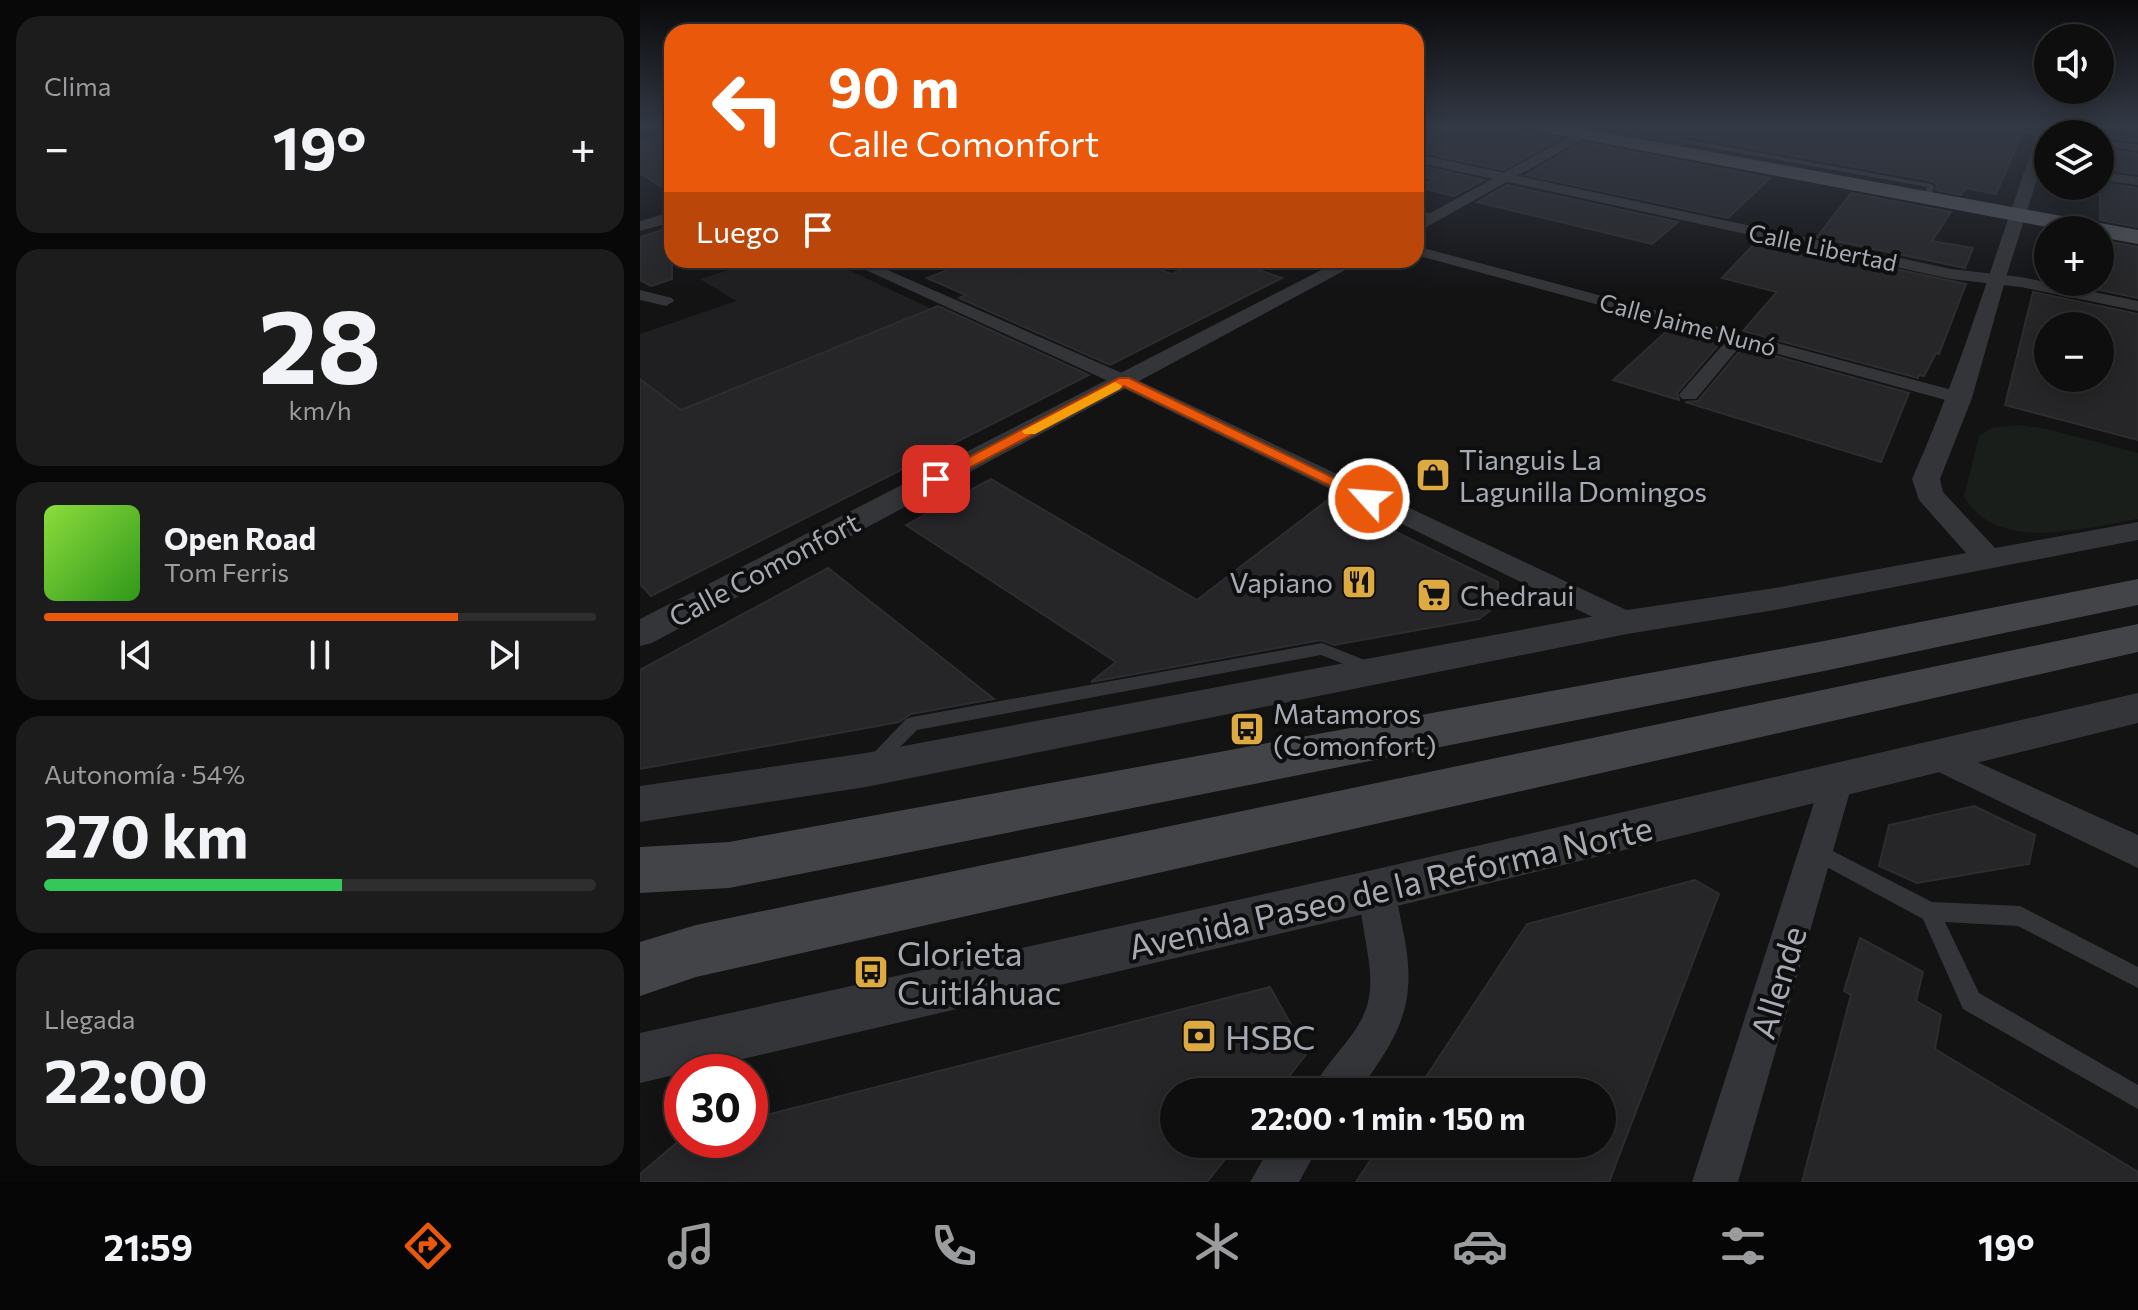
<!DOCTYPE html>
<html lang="es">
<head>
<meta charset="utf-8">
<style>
	:root { --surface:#0e0e0f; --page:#1c1c1d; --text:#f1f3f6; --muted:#9b9c9e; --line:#2e2e2f; --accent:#ea580c }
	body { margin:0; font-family:Commissioner,sans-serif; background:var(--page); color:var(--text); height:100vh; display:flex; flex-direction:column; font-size:30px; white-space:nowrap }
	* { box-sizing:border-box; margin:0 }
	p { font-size:26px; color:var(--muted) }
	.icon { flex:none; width:44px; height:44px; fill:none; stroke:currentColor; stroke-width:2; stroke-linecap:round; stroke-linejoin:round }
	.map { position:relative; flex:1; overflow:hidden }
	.panel { display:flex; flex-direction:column; gap:16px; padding:16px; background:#080808; width:640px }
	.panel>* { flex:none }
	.top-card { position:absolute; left:24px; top:24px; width:760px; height:244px; border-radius:24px; box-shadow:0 4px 20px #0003,0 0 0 2px var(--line); background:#ea580c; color:#fff; overflow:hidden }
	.tools { position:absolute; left:1394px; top:24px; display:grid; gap:16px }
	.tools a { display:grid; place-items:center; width:80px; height:80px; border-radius:50%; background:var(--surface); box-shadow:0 4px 20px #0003,0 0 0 2px var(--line); font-size:40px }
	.speed { position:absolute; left:24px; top:1054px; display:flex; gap:16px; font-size:40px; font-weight:700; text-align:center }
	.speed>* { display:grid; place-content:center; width:104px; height:104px; border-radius:50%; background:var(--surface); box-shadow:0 4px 20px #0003,0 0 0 2px var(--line); line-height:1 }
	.speed .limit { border:12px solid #d22; background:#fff; color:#111 }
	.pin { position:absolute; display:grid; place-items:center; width:68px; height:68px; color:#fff; margin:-34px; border-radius:16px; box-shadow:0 4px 12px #0006 }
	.me { position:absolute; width:88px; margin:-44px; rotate:296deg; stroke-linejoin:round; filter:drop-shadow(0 0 6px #0008) }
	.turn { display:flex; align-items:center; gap:28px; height:168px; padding:0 32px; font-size:36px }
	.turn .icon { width:104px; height:104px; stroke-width:2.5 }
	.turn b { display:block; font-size:56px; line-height:68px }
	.then { display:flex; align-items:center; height:76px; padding:0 32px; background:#0003; gap:16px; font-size:30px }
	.big { font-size:60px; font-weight:700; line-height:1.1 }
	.panel .widget { flex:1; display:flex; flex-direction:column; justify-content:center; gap:12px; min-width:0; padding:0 28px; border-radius:24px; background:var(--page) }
	.panel .dial { align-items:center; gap:0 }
	.dial b { font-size:104px; line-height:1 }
	.song { display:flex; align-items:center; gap:24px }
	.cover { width:96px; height:96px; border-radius:12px; background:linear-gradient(135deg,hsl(90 70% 55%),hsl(110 70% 35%)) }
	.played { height:8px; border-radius:4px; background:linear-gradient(90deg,var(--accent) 75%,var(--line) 75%) }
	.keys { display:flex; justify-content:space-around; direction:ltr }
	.heat { display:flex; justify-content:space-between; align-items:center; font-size:44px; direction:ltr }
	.charge { height:12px; border-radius:6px; background:linear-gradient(90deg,#34c759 54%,var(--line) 0) }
	.trip { position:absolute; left:520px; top:1078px; width:456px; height:80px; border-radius:40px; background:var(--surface); box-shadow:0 4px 20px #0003,0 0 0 2px var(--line); font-weight:700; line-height:80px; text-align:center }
	.tab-bar { display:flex; height:128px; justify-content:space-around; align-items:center; background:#060606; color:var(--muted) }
	.tab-bar .icon { width:56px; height:56px }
	.tab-bar .on { color:var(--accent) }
	.tab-bar b { font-size:36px; color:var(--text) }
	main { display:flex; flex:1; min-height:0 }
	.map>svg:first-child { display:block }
	.built { fill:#1f1f21 }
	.green { fill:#191e1a }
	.building { fill:#262628; stroke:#2d2d30; stroke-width:2; fill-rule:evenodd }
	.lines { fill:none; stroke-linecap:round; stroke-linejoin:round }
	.service { fill:#343538; fill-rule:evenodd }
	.minor { fill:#343538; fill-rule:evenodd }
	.tertiary { fill:#343538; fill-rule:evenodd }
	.secondary { fill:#424448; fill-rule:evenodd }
	.primary { fill:#505257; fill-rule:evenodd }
	.route { fill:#ea580c; stroke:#983908; stroke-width:2 }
	.slow { fill:#f59e0b }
	.labels { text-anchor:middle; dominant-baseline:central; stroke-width:8; stroke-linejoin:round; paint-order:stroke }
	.far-street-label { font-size:24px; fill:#a5aab3; stroke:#0e0e0f }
	.poi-label { font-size:28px; fill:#a5aab3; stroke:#0e0e0f; text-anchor:start }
	.street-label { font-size:28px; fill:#a5aab3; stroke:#0e0e0f }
	.near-street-label { font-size:34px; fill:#a5aab3; stroke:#0e0e0f }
	.near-poi-label { font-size:34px; fill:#a5aab3; stroke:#0e0e0f; text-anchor:start }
</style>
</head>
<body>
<main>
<section class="panel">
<div class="widget"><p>Clima</p>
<div class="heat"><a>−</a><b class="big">19°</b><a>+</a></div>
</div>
<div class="widget dial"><b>28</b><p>km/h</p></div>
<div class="widget">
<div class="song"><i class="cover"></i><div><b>Open Road</b><p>Tom Ferris</p></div></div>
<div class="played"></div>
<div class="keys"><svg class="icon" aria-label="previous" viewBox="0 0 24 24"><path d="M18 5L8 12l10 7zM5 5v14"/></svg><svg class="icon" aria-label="pause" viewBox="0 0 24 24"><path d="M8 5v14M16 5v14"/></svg><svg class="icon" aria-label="next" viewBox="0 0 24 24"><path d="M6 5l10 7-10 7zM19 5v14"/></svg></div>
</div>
<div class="widget"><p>Autonomía · 54%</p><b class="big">270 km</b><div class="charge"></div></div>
<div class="widget"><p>Llegada</p><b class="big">22:00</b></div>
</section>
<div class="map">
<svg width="1498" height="1182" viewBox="0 0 1498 1182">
	<rect width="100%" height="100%" fill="#131314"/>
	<path class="built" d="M120 260H187L292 309 47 407 0 437V334L96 301 60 279Z"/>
	<path class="green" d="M1379 425 1407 429 1498 453V519C1447 527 1356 555 1324 496L1339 436 1352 428Z"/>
	<g class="building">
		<path d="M776 126H847L921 138 863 170 776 151Z"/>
		<path d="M969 126H1335L1381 136 1356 194 1326 188 1321 195 1296 190 1297 185 1292 181 1045 136 1034 142 966 130Z"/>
		<path d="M1460 126 1498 130V142L1460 137Z"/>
		<path d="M32 135V194L0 173V141Z"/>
		<path d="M943 142 1130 178 1088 218 886 175Z"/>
		<path d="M1460 149 1498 154V174L1460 169Z"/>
		<path d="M776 165 844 180 814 196 776 187 794 179 776 175Z"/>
		<path d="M1460 183 1498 188V227L1460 220Z"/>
		<path d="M867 185 1038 222 1012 244 837 202Z"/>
		<path d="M1211 193 1311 212 1292 241 1333 248 1325 268 1177 237Z"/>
		<path d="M32 227V279L11 286 0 280V237Z"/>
		<path d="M1118 240 1326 284 1299 354 1296 353 1284 376 1279 375 1278 378 1103 331 1137 292 1082 278Z"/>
		<path d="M1460 240 1498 247V298L1420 282H1460Z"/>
		<path d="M334 260H490L532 274 563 260H589L642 278 470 365 319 298 326 295 287 278Z"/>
		<path d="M1393 292 1498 314V440L1365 405ZM1408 326H1460V378H1408Z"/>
		<path d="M298 306 449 375 11 596 0 584V379L41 410Z"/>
		<path d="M1030 328 1081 342 1037 393 1039 400 973 380Z"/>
		<path d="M1103 347 1269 393 1241 462 1045 402 1058 401Z"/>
		<path d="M351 479 557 600 689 499 858 582V599L853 608 839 619 694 645 681 640 451 682 476 662 266 525Z"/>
		<path d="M188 568 354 699 271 714 259 722 0 769V670Z"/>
		<path d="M1334 806 1395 835 1389 864 1277 883 1239 866 1249 825Z"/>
		<path d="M1055 880 1079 894 969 1182H716L741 1144H962V1092H776L887 924Z"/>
		<path d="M1220 938 1283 972 1276 1001 1301 1015 1295 1049 1498 1172V1182H1162L1211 995 1204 991Z"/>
		<path d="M630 987 667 1053 637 1092H534V1144H597L567 1182H0V1174L40 1140H110V1119Z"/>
	</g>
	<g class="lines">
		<g class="service">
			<path d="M877 126H891L918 133 915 135Z"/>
			<path d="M1044 139 1291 184 1294 186 1291 198 1287 200 1283 198 1287 187 1045 143 1031 151 1026 150Z"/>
			<path d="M776 210 799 215 800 217 796 219 776 214Z"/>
			<path d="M682 643 737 665 740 669 737 673 732 675 681 655 277 730 241 766 235 768 229 766 226 761 266 719 272 717Z"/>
			<path d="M1177 843 1292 902 1380 906 1498 967V988L1378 926 1305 922 1339 993 1498 1085V1109L1323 1009 1283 919 1170 858 1168 852 1170 846Z"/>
		</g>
		<g class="minor">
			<path d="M1338 126H1370L1413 134H1408V138Z"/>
			<path d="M1460 140 1498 145V151L1460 146Z"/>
			<path d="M776 154 1311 269 1381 277 1498 301V311L1381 287 1311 279 776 162Z"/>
			<path d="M1460 172 1498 177V185L1460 180Z"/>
			<path d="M776 246 1327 394 1330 398 1320 404 1102 344 1056 399H1042L1039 395 1042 391 1087 340 776 255Z"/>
			<path d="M204 260H225L491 377 997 615 1001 622 997 629 987 632 977 629 477 385Z"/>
			<path d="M0 290 32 298 34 301 26 306 0 300Z"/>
			<path d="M1293 742 1498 835V868L1282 764 1277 755 1282 746Z"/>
			<path d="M1197 767 1208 771 1213 781 1098 1182H1052L1181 781 1186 771Z"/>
			<path d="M737 873 750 878C756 893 759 909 762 926 779 1001 762 1032 718 1092H672C685 1060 720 1036 728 1002 738 962 711 909 724 878Z"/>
			<path d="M632 1144H680L659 1182H610Z"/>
		</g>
		<g class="tertiary">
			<path d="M949 126H966L776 233V221Z"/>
			<path d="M1400 126H1413L1411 134H1408V144L1367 274 1332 398 1300 479 1303 492 1355 548 1498 522V540L1135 610 987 634 226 787 0 822V786L226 753 987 610 1135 588 1326 553 1279 500 1272 479C1323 365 1358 244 1400 126Z"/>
			<path d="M32 212V222L0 231V221Z"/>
			<path d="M701 260H724L12 643 0 646V619Z"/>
			<path d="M1498 693V723L737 911 0 1083V1033L737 869Z"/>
		</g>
		<g class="secondary">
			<path d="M1498 579V605L1184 671 89 888 0 893V847L89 842 1184 641Z"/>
			<path d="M1498 624V652L56 977 0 996V942L56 925Z"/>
		</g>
		<path class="primary" d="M891 126H930L1498 230V244L1460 237V230H1423L899 131Z"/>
	</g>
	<linearGradient id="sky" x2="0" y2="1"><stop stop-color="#0a0a0b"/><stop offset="0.43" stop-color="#333945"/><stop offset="1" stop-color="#333945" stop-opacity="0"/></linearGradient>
	<rect width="1498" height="292" fill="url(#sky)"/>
	<path class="route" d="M479 378H489L737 499 729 504 724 502 484 386 301 483H290L288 479Z"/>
	<path class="slow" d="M475 382 482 386 480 389 395 434H384L382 431Z"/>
	<defs>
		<g id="shop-square" transform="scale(1.8)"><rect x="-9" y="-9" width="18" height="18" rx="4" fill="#dda941" stroke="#0e0e0f"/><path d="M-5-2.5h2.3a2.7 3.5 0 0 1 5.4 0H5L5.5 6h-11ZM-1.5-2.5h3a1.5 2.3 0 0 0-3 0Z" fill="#111"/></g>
		<g id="restaurant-square" transform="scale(1.8)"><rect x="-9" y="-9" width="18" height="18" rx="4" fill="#dda941" stroke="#0e0e0f"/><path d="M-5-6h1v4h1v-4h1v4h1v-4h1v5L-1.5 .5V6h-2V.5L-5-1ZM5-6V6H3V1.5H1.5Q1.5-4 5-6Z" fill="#111"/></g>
		<g id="supermarket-square" transform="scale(1.8)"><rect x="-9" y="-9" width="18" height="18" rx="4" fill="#dda941" stroke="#0e0e0f"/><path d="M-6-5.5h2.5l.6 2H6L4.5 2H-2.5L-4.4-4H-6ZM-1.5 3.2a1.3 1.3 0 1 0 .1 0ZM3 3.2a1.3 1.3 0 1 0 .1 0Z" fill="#111"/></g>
		<g id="bus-square" transform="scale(1.8)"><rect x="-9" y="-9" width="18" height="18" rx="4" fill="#dda941" stroke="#0e0e0f"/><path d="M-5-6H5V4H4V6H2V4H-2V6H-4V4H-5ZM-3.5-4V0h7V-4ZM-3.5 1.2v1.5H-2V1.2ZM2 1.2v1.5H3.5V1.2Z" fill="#111"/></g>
		<g id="bank-square" transform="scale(1.8)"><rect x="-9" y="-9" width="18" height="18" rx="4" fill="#dda941" stroke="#0e0e0f"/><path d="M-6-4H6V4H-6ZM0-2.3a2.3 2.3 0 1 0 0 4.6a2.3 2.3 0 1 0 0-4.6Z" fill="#111"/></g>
	</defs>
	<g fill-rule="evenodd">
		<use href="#shop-square" x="793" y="475"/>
		<use href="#restaurant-square" x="719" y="582"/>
		<use href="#supermarket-square" x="794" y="595"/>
		<use href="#bus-square" x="607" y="729"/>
		<use href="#bus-square" x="231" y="972"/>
		<use href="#bank-square" x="559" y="1036"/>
	</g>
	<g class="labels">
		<g class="far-street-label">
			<text transform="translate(1183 247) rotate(12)">Calle Libertad</text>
			<text transform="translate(1048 324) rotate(15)">Calle Jaime Nunó</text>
		</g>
		<g class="poi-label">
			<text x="819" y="459">Tianguis La<tspan x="819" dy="32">Lagunilla Domingos</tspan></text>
			<text x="693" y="582" text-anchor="end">Vapiano</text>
			<text x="820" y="595">Chedraui</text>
			<text x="633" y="713">Matamoros<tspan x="633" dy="32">(Comonfort)</tspan></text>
		</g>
		<g class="street-label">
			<text transform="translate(124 569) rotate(-28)">Calle Comonfort</text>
		</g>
		<g class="near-street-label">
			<text transform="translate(750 886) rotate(-13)">Avenida Paseo de la Reforma Norte</text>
			<text transform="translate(1137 982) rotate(-73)">Allende</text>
		</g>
		<g class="near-poi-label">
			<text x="257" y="952">Glorieta<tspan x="257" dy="39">Cuitláhuac</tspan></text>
			<text x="585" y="1036">HSBC</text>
		</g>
	</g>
</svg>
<div class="tools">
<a><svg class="icon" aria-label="sound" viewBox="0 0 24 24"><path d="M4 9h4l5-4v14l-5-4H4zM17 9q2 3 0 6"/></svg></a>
<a><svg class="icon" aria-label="layers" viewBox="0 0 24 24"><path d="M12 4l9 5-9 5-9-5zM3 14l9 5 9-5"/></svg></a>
<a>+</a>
<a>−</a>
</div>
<div class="speed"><div class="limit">30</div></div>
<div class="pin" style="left:296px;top:479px;background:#d93025"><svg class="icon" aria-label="arrive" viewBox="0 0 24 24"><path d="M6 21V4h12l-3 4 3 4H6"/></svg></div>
<svg class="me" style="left:729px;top:499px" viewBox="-20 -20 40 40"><circle r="17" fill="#ea580c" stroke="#fff" stroke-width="3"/><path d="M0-11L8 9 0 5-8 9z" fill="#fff"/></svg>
<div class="trip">22:00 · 1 min · 150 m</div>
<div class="top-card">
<div class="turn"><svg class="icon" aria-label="left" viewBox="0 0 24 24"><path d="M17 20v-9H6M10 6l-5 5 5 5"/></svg><div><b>90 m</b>Calle Comonfort</div></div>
<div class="then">Luego<svg class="icon" aria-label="arrive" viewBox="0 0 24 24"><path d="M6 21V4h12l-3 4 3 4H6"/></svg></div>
</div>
</div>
</main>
<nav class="tab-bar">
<b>21:59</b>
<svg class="icon on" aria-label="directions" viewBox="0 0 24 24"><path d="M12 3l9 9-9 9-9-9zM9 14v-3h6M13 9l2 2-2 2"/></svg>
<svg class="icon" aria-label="music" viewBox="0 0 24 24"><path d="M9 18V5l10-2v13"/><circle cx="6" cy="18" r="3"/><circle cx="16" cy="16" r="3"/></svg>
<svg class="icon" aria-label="phone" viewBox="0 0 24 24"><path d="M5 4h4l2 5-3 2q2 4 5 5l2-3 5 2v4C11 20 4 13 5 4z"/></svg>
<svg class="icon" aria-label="climate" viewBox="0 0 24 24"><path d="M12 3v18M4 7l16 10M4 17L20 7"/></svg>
<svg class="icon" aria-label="car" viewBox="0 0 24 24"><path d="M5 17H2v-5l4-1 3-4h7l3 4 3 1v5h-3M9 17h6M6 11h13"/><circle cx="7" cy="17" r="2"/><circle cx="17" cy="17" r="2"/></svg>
<svg class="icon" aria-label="filters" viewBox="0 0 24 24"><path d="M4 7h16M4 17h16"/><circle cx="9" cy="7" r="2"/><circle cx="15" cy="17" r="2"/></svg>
<b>19°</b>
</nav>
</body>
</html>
